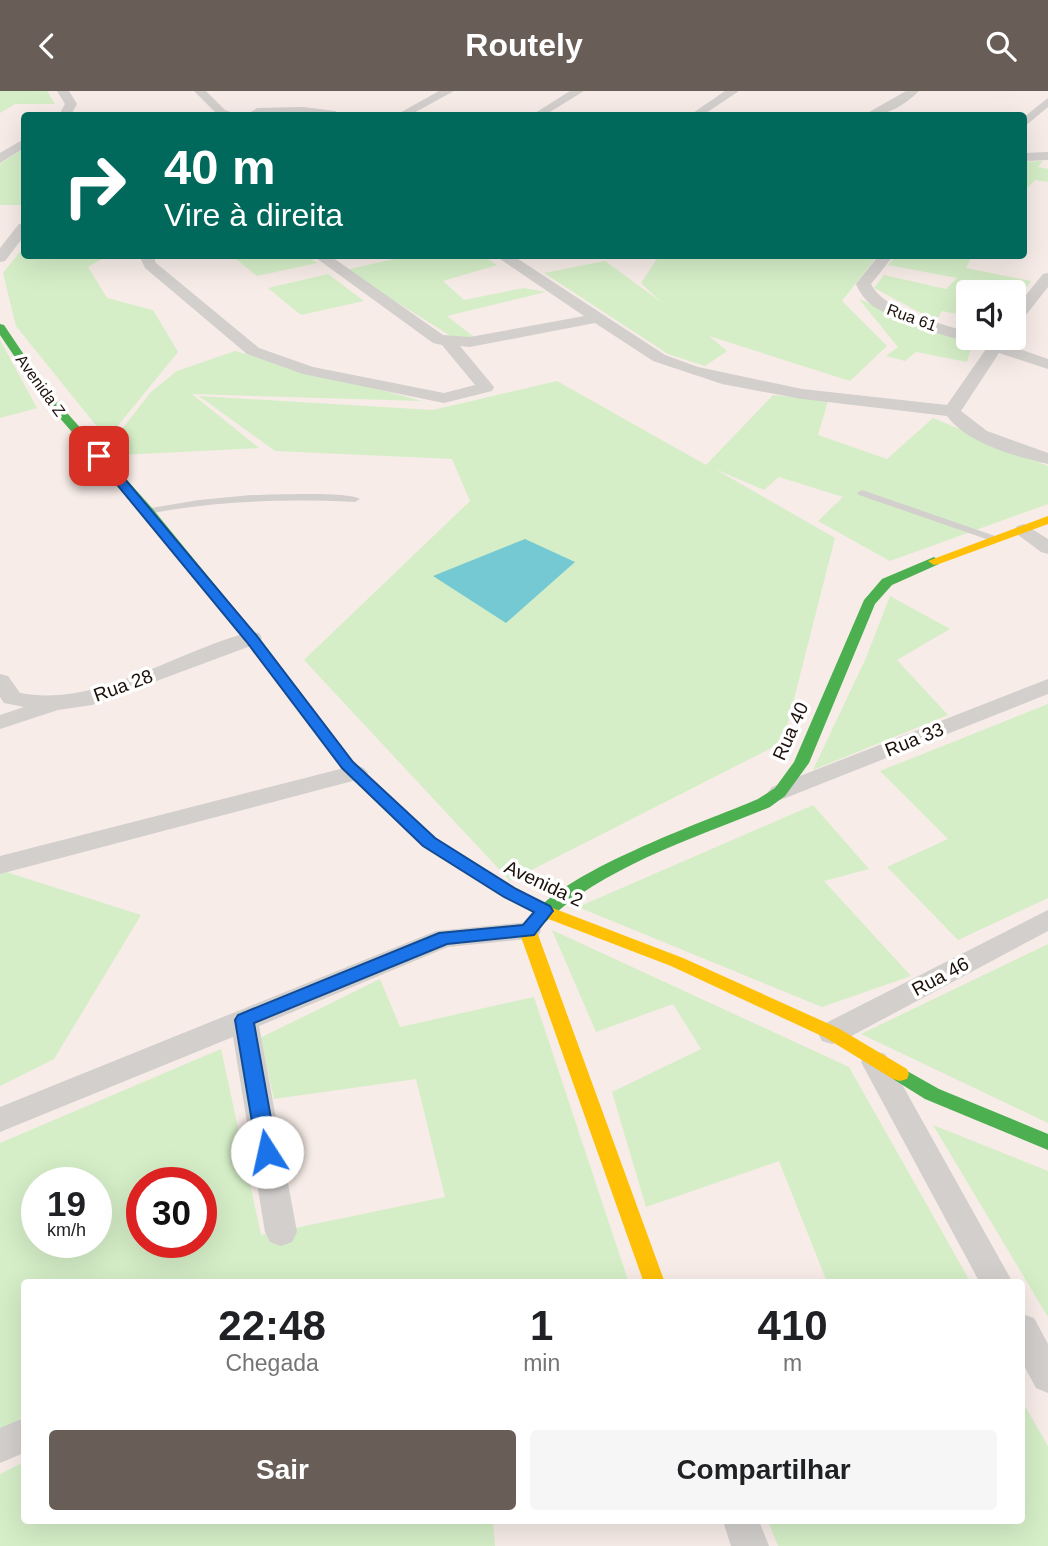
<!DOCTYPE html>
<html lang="pt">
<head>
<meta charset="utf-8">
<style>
  :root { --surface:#fff; --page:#f6f6f6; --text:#202124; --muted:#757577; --accent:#695d58 }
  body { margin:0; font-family:Helvetica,sans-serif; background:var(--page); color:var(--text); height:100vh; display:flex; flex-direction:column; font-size:26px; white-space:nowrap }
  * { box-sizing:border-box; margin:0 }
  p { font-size:23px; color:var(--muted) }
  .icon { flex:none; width:38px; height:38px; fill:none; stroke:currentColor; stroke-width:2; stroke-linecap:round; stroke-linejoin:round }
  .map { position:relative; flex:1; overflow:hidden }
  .drawer { position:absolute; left:21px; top:1188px; width:1004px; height:245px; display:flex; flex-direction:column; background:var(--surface); border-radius:7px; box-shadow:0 7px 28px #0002 }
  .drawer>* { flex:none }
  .guide { position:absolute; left:21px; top:21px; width:1006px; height:147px; border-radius:7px; box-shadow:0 7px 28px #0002; background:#00695c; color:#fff; overflow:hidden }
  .controls { position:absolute; left:956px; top:189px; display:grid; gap:14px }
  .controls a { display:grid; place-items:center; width:70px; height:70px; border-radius:7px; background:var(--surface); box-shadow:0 7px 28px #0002; font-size:35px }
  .speed { position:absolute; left:21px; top:1076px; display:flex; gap:14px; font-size:35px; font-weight:700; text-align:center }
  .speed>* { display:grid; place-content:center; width:91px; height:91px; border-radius:50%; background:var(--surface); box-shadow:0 7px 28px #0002; line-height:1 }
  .speed small { font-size:18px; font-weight:400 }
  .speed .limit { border:10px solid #d22; background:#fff; color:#111 }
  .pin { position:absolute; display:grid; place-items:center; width:60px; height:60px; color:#fff; margin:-30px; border-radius:14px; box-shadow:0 4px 10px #0006 }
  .me { position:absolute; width:77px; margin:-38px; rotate:350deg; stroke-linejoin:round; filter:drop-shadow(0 0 5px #0008) }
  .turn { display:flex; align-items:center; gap:24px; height:147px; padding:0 28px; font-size:32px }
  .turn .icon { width:91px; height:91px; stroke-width:2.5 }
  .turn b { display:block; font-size:49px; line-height:60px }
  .eta { display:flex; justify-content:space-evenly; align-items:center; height:119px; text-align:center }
  .eta b { font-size:42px; font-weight:700; line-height:49px }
  .action { display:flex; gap:14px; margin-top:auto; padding:14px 28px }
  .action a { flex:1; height:80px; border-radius:7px; background:var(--accent); color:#fff; font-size:28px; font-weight:700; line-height:80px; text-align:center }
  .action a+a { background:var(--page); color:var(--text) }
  header { display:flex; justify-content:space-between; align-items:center; height:91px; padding:0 28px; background:var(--accent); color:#fff; font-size:32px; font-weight:700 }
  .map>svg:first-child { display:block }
  .green { fill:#d5eec7; fill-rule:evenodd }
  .water { fill:#74c9d3 }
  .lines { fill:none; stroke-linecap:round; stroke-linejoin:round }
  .lane { fill:#d2cfcd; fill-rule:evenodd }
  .street { fill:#d2cfcd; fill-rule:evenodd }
  .fast { fill:#4caf50; fill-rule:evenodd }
  .slow { fill:#ffc107; fill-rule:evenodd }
  .route { fill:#1a73e8; stroke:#114b97; stroke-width:2 }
  .labels { text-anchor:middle; stroke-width:7; stroke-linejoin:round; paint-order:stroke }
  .far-street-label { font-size:16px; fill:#1c100b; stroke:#fff }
  .street-label { font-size:19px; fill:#1c100b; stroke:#fff }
</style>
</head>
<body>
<header><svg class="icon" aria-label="back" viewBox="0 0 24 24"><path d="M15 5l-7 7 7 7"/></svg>Routely<svg class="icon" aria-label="search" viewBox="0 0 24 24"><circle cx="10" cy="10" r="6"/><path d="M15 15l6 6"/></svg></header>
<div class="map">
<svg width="1048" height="1455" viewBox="0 0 1048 1455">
  <rect width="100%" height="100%" fill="#f7ece7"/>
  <g class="green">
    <polygon points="0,0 47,0 55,13 15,13 0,22"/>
    <polygon points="24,57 24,114 0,114 0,73"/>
    <polygon points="1043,70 1038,76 1048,78 1048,91 1035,89 1028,96 1024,95 1024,71"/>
    <polygon points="24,156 24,164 107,165 88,176 107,207 153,219 178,261 107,348 16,235 3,182"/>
    <polygon points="897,164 972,165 966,177 1031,190 1013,215 1013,201 968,201 968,225 942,220 936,230 874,197 884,184 946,198 957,187 888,174"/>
    <polygon points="232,165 308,165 317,172 257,185"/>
    <polygon points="408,165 483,165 497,174 443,190 464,209 523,197 546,201 447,225 474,246 454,247 345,179"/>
    <polygon points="659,165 877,165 842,210 887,255 850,290 709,245 727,260 705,275 668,263 544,182 605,170 661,211 641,192"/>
    <polygon points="328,183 364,210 301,224 268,197"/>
    <polygon points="859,208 972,254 967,271 916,261 905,270 886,265 898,256"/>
    <polygon points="0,249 37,317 0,327"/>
    <polygon points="235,260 422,310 192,303 259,357 119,364 107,357 151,301 177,280"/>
    <polygon points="557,290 706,374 773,304 828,310 818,344 887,368 933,327 1048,375 1048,413 890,470 818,430 843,406 779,386 764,399 715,378 835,447 783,651 510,790 304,569 470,410 452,368 275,360 199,305 433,319"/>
    <polygon points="890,505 950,538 897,569 948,624 813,679 866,567"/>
    <polygon points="1048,613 1048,807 958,849 887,776 948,748 880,680"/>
    <polygon points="813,714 869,778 824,790 911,885 822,916 578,816"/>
    <polygon points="0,779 141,824 54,968 0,995"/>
    <polygon points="552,839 849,976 971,1192 825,1192 827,1191 779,1070 646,1116 612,1001 701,958 673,913 596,941"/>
    <polygon points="1048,853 1048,1032 861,943"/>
    <path d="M380 888 400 936 534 906 629 1192H24V1331L0 1342V1052L221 958 261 1144 445 1106 416 988 274 1008 260 947ZM37 1092H96V1152H37ZM142 1092H201V1152H142Z"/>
    <polygon points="933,1034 1048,1080 1048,1226"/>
    <polygon points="1022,1310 1048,1355 1048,1455 778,1455 768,1430 1022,1430"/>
    <polygon points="24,1371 24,1430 493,1430 495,1455 0,1455 0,1383"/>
  </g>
  <polygon class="water" points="525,448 575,471 506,532 433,485"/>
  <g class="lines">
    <g class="lane">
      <polygon points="862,399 998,446 1000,448 998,450 992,450 859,404 857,402"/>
      <path d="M251 404C270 404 347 400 360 408L355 411C285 408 217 409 148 423L143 420 145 418 199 409Z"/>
    </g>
    <g class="street">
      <polygon points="57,0 69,0 77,13 71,24 59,24 65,13"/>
      <polygon points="194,0 206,0 225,19 239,24 217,23"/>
      <polygon points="439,0 454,0 410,24 396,24"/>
      <polygon points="570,0 584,0 545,24 532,24"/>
      <polygon points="725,0 739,0 703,24 690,24"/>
      <path d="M906 0H919C904 15 885 26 864 24Z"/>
      <polygon points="1048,7 1048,16 1024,36 1024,26"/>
      <polygon points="303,16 335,20 341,24 257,24 251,21 257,17"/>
      <polygon points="24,48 24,57 0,72 0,62"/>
      <polygon points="1048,61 1048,69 1024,70 1024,62"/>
      <polygon points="24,132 24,145 5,170 0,171 0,157 19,133"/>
      <path d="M139 164H153L156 172 259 257 313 276 444 302 475 294 442 254 433 252 312 164H329L443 244 470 246 584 225 494 164H512L665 264 698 276 802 298 947 314 986 258 974 251 976 248 1009 247 1005 253 1048 268V278L999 262 961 320 987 340 1048 362V373C1015 365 968 353 947 325L802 308 722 293 653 270 595 232 470 256 460 255 494 296 492 300 444 312 303 283 247 263 145 177Z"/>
      <path d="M879 164H894L871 193C884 220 940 232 968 241V247H975L974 249C957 253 888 225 873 215 865 209 860 202 856 193Z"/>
      <polygon points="1048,182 1048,196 1018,234 1013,236 1013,220 1043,183"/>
      <polygon points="1024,433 1048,448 1048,463 1041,461 1017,443 1014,439 1017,435"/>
      <path d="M251 541 259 542 262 547 259 552 92 614 58 619 0 638V624L24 616 4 612 0 606V583L8 585 20 602C98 617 177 559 251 541Z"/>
      <polygon points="1048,588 1048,603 788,706 780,709 772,706 768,701 772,696"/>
      <polygon points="356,674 364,677 368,682 364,687 0,783 0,765"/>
      <polygon points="1048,819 1048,840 842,950 832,953 822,950 818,942 822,934"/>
      <polygon points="528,831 537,833 541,840 537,847 448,856 259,935 297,1141 292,1151 281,1155 270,1151 265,1141 233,946 0,1041 0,1016 436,840"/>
      <polygon points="875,960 885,963 1013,1192 980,1192 861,971 865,963"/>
      <polygon points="1022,1223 1034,1227 1048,1253 1048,1302 1036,1297 1022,1271"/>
      <polygon points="24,1327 24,1362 0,1372 0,1337"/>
      <polygon points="723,1430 759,1430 769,1455 731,1455"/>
    </g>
    <g class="fast">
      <polygon points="0,233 4,234 51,304 152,417 256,544 353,671 435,747 459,762 461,766 459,770 447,770 423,755 343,677 246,550 144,423 43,308 0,244"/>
      <path d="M934 466 940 470 939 473 892 494 875 513 809 672 785 705 770 716C692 748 604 775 542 834H530L528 830C557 782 704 731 758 708L775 697 794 671 864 509 882 488Z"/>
      <polygon points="900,976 939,998 1048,1043 1048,1059 925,1008 893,988 891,983 893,978"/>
    </g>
    <g class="slow">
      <polygon points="1048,425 1048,433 939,473 934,474 928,470"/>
      <polygon points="453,761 550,816 683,867 838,937 907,978 909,983 907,988 900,990 893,988 826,947 671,875 538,824 447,770 445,766"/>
      <polygon points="536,824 542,826 544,830 537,841 665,1192 644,1192 519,840 530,826"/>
    </g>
  </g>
  <polygon class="route" points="95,362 103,362 256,544 353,671 435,747 516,798 550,815 553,820 534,844 447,853 254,932 277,1061 274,1067 267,1069 260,1067 257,1061 235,929 238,924 439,842 523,834 534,821 504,806 423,755 342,677 246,550 95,367"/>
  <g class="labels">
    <g class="far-street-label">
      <text transform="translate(912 226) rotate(20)" y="6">Rua 61</text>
      <text transform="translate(41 294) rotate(54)" y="6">Avenida Z</text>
    </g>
    <g class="street-label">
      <text transform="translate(123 594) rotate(-20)" y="7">Rua 28</text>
      <text transform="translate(790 640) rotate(-66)" y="7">Rua 40</text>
      <text transform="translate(914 648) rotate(-22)" y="7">Rua 33</text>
      <text transform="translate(544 792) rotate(25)" y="7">Avenida 2</text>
      <text transform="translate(940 885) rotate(-28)" y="7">Rua 46</text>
    </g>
  </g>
</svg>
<div class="controls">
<a><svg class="icon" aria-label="sound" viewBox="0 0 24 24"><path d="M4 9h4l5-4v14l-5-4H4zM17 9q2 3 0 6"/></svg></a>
</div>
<div class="speed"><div>19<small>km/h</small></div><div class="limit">30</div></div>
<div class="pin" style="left:99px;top:365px;background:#d93025"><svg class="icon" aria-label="arrive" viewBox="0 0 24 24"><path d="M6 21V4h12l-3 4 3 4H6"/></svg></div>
<svg class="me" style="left:267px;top:1061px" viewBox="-20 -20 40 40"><circle r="19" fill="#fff"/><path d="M0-13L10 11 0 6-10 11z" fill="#1a73e8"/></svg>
<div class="guide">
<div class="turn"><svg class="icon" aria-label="right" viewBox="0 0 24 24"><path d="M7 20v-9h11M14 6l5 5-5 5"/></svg><div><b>40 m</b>Vire à direita</div></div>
</div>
<section class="drawer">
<div class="eta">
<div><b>22:48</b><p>Chegada</p></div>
<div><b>1</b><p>min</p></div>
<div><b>410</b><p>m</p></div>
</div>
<div class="action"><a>Sair</a><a>Compartilhar</a></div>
</section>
</div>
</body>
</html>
